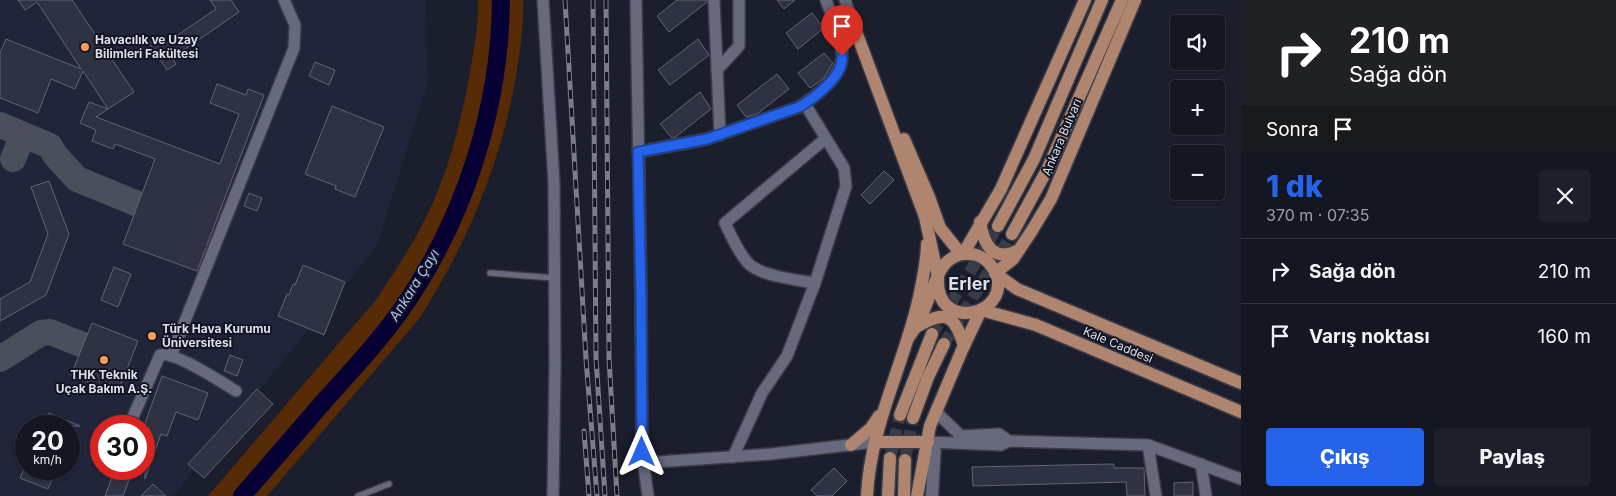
<!DOCTYPE html>
<html lang="tr">
<head>
<meta charset="utf-8">
<style>
  :root { --surface:#141621; --page:#1d1f2a; --text:#f1f3f6; --muted:#9d9fa5; --line:#33353f; --accent:#2563eb }
  body { margin:0; font-family:Inter,sans-serif; background:var(--page); color:var(--text); height:100vh; display:flex; flex-direction:column; font-size:19px; white-space:nowrap }
  * { box-sizing:border-box; margin:0 }
  p { font-size:16px; color:var(--muted) }
  .icon { flex:none; width:28px; height:28px; fill:none; stroke:currentColor; stroke-width:2; stroke-linecap:round; stroke-linejoin:round }
  .map { position:relative; flex:1; overflow:hidden }
  .drawer { display:flex; flex-direction:column; background:var(--surface); width:375px }
  .drawer>* { flex:none }
  .top-card { background:#202124; color:#fff; overflow:hidden }
  .buttons { position:absolute; left:1170px; top:15px; display:grid; gap:10px }
  .buttons a { display:grid; place-items:center; width:55px; height:55px; border-radius:5px; background:var(--surface); box-shadow:0 1px 4px #0004,0 0 0 1px var(--line); font-size:25px }
  .speed { position:absolute; left:15px; top:415px; display:flex; gap:10px; font-size:25px; font-weight:700; text-align:center }
  .speed>* { display:grid; place-content:center; width:65px; height:65px; border-radius:50%; background:var(--surface); box-shadow:0 1px 4px #0004,0 0 0 1px var(--line); line-height:1 }
  .speed small { font-size:12px; font-weight:400 }
  .speed .limit { border:8px solid #d22; background:#fff; color:#111 }
  .pin { position:absolute; display:grid; place-items:center; width:42px; height:42px; color:#fff; margin:-51px -21px; border-radius:50% 50% 50% 0; rotate:-45deg; box-shadow:0 0 5px #0007 }
  .pin .icon { rotate:45deg }
  .me { position:absolute; width:55px; margin:-28px; rotate:0deg; stroke-linejoin:round; filter:drop-shadow(0 0 4px #0008) }
  .turn { display:flex; align-items:center; gap:18px; height:105px; padding:0 25px; font-size:22px }
  .turn .icon { width:65px; height:65px; stroke-width:2.5 }
  .turn b { display:block; font-size:35px; line-height:42px }
  .then { display:flex; align-items:center; height:48px; padding:0 25px; background:#0003; gap:10px; font-size:19px }
  .round { display:grid; place-items:center; flex:none; width:52px; height:52px; border-radius:5px; background:var(--page) }
  .head { display:flex; align-items:center; justify-content:space-between; height:85px; padding:0 25px }
  h1 { font-size:30px; font-weight:800; line-height:38px; color:var(--accent) }
  .cta { display:flex; gap:10px; margin-top:auto; padding:10px 25px }
  .cta a { flex:1; height:58px; border-radius:5px; background:var(--accent); color:#fff; font-size:20px; font-weight:800; line-height:58px; text-align:center }
  .cta a+a { background:var(--page); color:var(--text) }
  ul { padding:0; list-style:none }
  li { display:flex; align-items:center; gap:15px; height:65px; padding:0 25px; border-top:1px solid var(--line) }
  li div { flex:1 }
  li b { display:block; font-size:19px }
  li em { font-style:normal }
  main { display:flex; flex:1; min-height:0 }
  .map>svg:first-child { display:block }
  .built { fill:#212539; fill-rule:evenodd }
  .green { fill:#562b06 }
  .lines { fill:none; stroke-linecap:round; stroke-linejoin:round }
  .river { stroke:#060035; stroke-width:18 }
  .taxiway { stroke:#4b4e5b; stroke-width:26 }
  .building { fill:#2f3242; stroke:#616576 }
  .primary-tunnel { stroke:#383b48; stroke-width:12; stroke-dasharray:12 6; stroke-linecap:butt }
  .service-casing { stroke:#3a3c47; stroke-width:8 }
  .minor-casing { stroke:#3a3c47; stroke-width:14 }
  .tertiary-casing { stroke:#3a3c47; stroke-width:15 }
  .primary-casing { stroke:#3a3c47; stroke-width:15 }
  .service { stroke:#666a7c; stroke-width:5.5 }
  .minor { stroke:#666a7c; stroke-width:11 }
  .tertiary { stroke:#666a7c; stroke-width:12 }
  .primary { stroke:#af856f; stroke-width:12 }
  .rail-casing { stroke:#7b7e8a; stroke-width:5 }
  .rail { stroke:#121522; stroke-width:3; stroke-dasharray:9; stroke-linecap:butt }
  .route-casing { stroke:#184099; stroke-width:12 }
  .route { stroke:#2563eb; stroke-width:9 }
  .poi-dot { fill:#fd9c56; stroke:#121522; stroke-width:2 }
  .labels { text-anchor:middle; stroke-width:4; stroke-linejoin:round; paint-order:stroke }
  .poi-label { font-size:12px; font-weight:bold; fill:#dddfea; stroke:#121522; text-anchor:start }
  .street-label { font-size:12px; fill:#dddfea; stroke:#121522 }
  .water-label { font-size:14px; font-style:italic; fill:#b2bef5; stroke:#121522 }
  .district-label { font-size:18px; font-weight:bold; fill:#dddfea; stroke:#121522 }
</style>
</head>
<body>
<main>
<div class="map">
<svg width="1241" height="496" viewBox="0 0 1241 496">
  <rect width="100%" height="100%" fill="#1b1e2c"/>
  <path class="built" d="M0 0H425L428 81 377 246 173 496H0ZM26 426H69V469H26ZM101 426H144V469H101Z"/>
  <path class="green" d="M478 0H523C524 25 520 51 516 76 501 163 467 244 419 319L267 496H208L375 301C397 269 419 235 434 200 452 159 462 115 470 72 474 48 479 24 478 0Z"/>
  <g class="lines">
    <path class="river" d="M242 496C270 464 298 431 326 399 354 368 383 337 406 303 466 214 500 107 501 0"/>
    <g class="taxiway">
      <polyline points="0,125 50,146 55,155 77,179 138,204"/>
      <polyline points="13,159 20,142 17,133"/>
      <polyline points="0,359 41,333 50,332 83,345"/>
    </g>
  </g>
  <g class="building">
    <polygon points="18,0 72,0 134,92 108,109 83,71 75,89 51,79 38,113 0,98 0,53 6,39 81,69 37,2 25,10"/>
    <polygon points="210,0 231,0 239,12 172,58 176,64 167,70 149,43 158,37 163,45 216,9"/>
    <polygon points="677,0 707,0 707,2 669,32 657,16"/>
    <polygon points="777,0 795,0 784,9"/>
    <polygon points="812,13 824,28 798,49 786,33"/>
    <polygon points="698,39 709,55 670,85 658,70"/>
    <polygon points="824,53 833,63 823,79 810,88 798,73"/>
    <polygon points="315,62 335,70 329,85 309,76"/>
    <polygon points="777,74 789,89 757,114 746,117 737,105"/>
    <polygon points="217,84 246,95 248,89 264,95 197,271 123,244 155,159 115,144 113,149 92,141 96,130 80,123 89,102 108,109 96,117 220,164 239,114 210,103"/>
    <polygon points="700,92 711,109 674,138 672,138 660,124"/>
    <polygon points="332,106 384,127 355,197 335,189 336,186 305,174"/>
    <polygon points="884,171 894,180 870,204 861,195"/>
    <polygon points="49,181 69,234 46,295 0,321 0,299 30,282 48,234 31,187"/>
    <polygon points="249,193 262,198 257,211 244,206"/>
    <polygon points="303,265 345,282 324,335 278,316 287,294 289,295 293,284 295,285"/>
    <polygon points="114,267 131,274 118,307 101,300"/>
    <polygon points="92,323 138,341 117,394 71,375"/>
    <polygon points="230,355 243,360 237,376 224,371"/>
    <polygon points="162,376 208,393 198,420 176,412 167,436 161,434 145,479 144,426"/>
    <polygon points="257,389 273,404 204,478 188,464"/>
    <polygon points="49,413 80,426 44,426"/>
    <polygon points="1114,464 1114,468 1144,468 1145,496 1127,496 1126,482 973,486 972,467"/>
    <polygon points="834,468 847,481 832,496 817,496 811,490"/>
    <polygon points="24,469 57,469 48,489 20,478"/>
    <polygon points="115,469 133,469 123,496 105,496"/>
    <polygon points="1193,482 1193,496 1174,496 1174,483"/>
    <polygon points="153,484 166,496 141,496"/>
  </g>
  <g class="lines">
    <g class="primary-tunnel">
      <polyline points="932,334 998,226"/>
      <polyline points="944,344 1012,234"/>
      <polyline points="890,458 900,415"/>
      <polyline points="905,460 913,418"/>
    </g>
    <defs>
      <g id="service">
        <polyline points="490,273 555,278"/>
        <polyline points="358,496 389,484"/>
      </g>
      <g id="minor">
        <polyline points="543,0 554,183 555,366 553,496"/>
        <polyline points="636,0 641,298 642,452 648,496"/>
        <polyline points="714,0 720,135"/>
        <polyline points="845,0 851,18"/>
        <polyline points="717,70 739,46 739,0"/>
        <path d="M638 152 707 139 799 107C815 97 842 77 842 56 842 37 832 17 826 0"/>
        <path d="M815 283C797 280 760 276 748 263 738 252 731 236 725 223L825 139"/>
        <polyline points="171,356 294,48 295,25 284,0"/>
        <polyline points="936,412 961,436 999,434 1009,441"/>
        <path d="M129 426 160 355C175 351 221 382 236 391"/>
        <polyline points="928,442 1001,445 1009,441 1148,445 1241,479"/>
        <polyline points="1148,445 1156,496"/>
        <polyline points="733,457 762,393 787,356 815,283 846,186 844,168 805,104"/>
        <polyline points="643,463 771,454 875,442"/>
        <polyline points="1201,464 1206,496"/>
      </g>
      <polyline id="tertiary" points="932,496 935,443"/>
      <g id="primary">
        <path d="M851 18 925 217 938 277C934 336 1017 314 994 270 989 261 980 254 969 254 962 253 954 256 948 261 940 267 937 278 933 287 926 305 920 323 908 338"/>
        <polyline points="904,139 929,197 940,228 961,254"/>
        <path d="M980 222C984 245 993 263 1019 250"/>
        <polyline points="998,226 1034,159 1102,0"/>
        <polyline points="1012,234 1048,168 1122,0"/>
        <polyline points="963,254 1001,189 1085,0"/>
        <polyline points="995,273 1013,259 1031,232 1051,199 1135,0"/>
        <polyline points="995,273 1017,289 1241,383"/>
        <polyline points="981,310 1036,325 1241,412"/>
        <path d="M916 327C945 310 954 313 964 346"/>
        <polyline points="900,415 932,334"/>
        <polyline points="913,418 928,377 944,344"/>
        <polyline points="875,442 928,442"/>
        <polyline points="851,445 871,428 879,416"/>
        <path d="M867 496C870 425 906 361 920 293 923 277 927 260 927 244"/>
        <polyline points="888,496 890,458"/>
        <polyline points="904,496 905,460"/>
        <polyline points="917,496 930,426 962,350 981,310"/>
      </g>
    </defs>
    <use href="#service" class="service-casing"/>
    <use href="#minor" class="minor-casing"/>
    <use href="#tertiary" class="tertiary-casing"/>
    <use href="#primary" class="primary-casing"/>
    <use href="#service" class="service"/>
    <use href="#minor" class="minor"/>
    <use href="#tertiary" class="tertiary"/>
    <use href="#primary" class="primary"/>
    <defs>
      <g id="rail">
        <polyline points="565,0 586,359 597,496"/>
        <polyline points="593,0 596,358 605,496"/>
        <polyline points="606,0 609,358 617,496"/>
        <polyline points="584,431 589,496"/>
      </g>
    </defs>
    <use href="#rail" class="rail-casing"/>
    <use href="#rail" class="rail"/>
  </g>
  <g class="lines">
    <defs>
      <path id="route" d="M642 452 641 298 638 152 707 139 799 107C812 100 835 81 840 68 842 64 842 59 842 56"/>
    </defs>
    <use href="#route" class="route-casing"/>
    <use href="#route" class="route"/>
  </g>
  <g class="poi-dot">
    <circle cx="85" cy="47" r="5"/>
    <circle cx="152" cy="336" r="5"/>
    <circle cx="104" cy="360" r="5"/>
  </g>
  <g class="labels">
    <g class="poi-label">
      <text x="95" y="44">Havacılık ve Uzay<tspan x="95" dy="14">Bilimleri Fakültesi</tspan></text>
      <text x="162" y="333">Türk Hava Kurumu<tspan x="162" dy="14">Üniversitesi</tspan></text>
      <text x="104" y="379" text-anchor="middle">THK Teknik<tspan x="104" dy="14">Uçak Bakım A.Ş.</tspan></text>
    </g>
    <g class="street-label">
      <text transform="translate(1062 137) rotate(-67)" y="4">Ankara Bulvarı</text>
      <text transform="translate(1118 345) rotate(23)" y="4">Kale Caddesi</text>
    </g>
    <g class="water-label">
      <text transform="translate(414 285) rotate(-58)" y="5">Ankara Çayı</text>
    </g>
    <g class="district-label">
      <text x="969" y="290">Erler</text>
    </g>
  </g>
</svg>
<div class="buttons">
<a><svg class="icon" aria-label="sound" viewBox="0 0 24 24"><path d="M4 9h4l5-4v14l-5-4H4zM17 9q2 3 0 6"/></svg></a>
<a>+</a>
<a>−</a>
</div>
<div class="speed"><div>20<small>km/h</small></div><div class="limit">30</div></div>
<div class="pin" style="left:842px;top:56px;background:#d93025"><svg class="icon" aria-label="arrive" viewBox="0 0 24 24"><path d="M6 21V4h12l-3 4 3 4H6"/></svg></div>
<svg class="me" style="left:642px;top:452px" viewBox="-20 -20 40 40"><path d="M0-17L14 15 0 8-14 15z" fill="#2563eb" stroke="#fff" stroke-width="4"/></svg>
</div>
<section class="drawer">
<div class="top-card">
<div class="turn"><svg class="icon" aria-label="right" viewBox="0 0 24 24"><path d="M7 20v-9h11M14 6l5 5-5 5"/></svg><div><b>210 m</b>Sağa dön</div></div>
<div class="then">Sonra<svg class="icon" aria-label="arrive" viewBox="0 0 24 24"><path d="M6 21V4h12l-3 4 3 4H6"/></svg></div>
</div>
<div class="head"><div><h1>1 dk</h1><p>370 m · 07:35</p></div><a class="round"><svg class="icon" aria-label="close" viewBox="0 0 24 24"><path d="M6 6l12 12M18 6L6 18"/></svg></a></div>
<ul>
<li><svg class="icon" aria-label="right" viewBox="0 0 24 24"><path d="M7 20v-9h11M14 6l5 5-5 5"/></svg><div><b>Sağa dön</b></div><em>210 m</em></li>
<li><svg class="icon" aria-label="arrive" viewBox="0 0 24 24"><path d="M6 21V4h12l-3 4 3 4H6"/></svg><div><b>Varış noktası</b></div><em>160 m</em></li>
</ul>
<div class="cta"><a>Çıkış</a><a>Paylaş</a></div>
</section>
</main>
</body>
</html>
